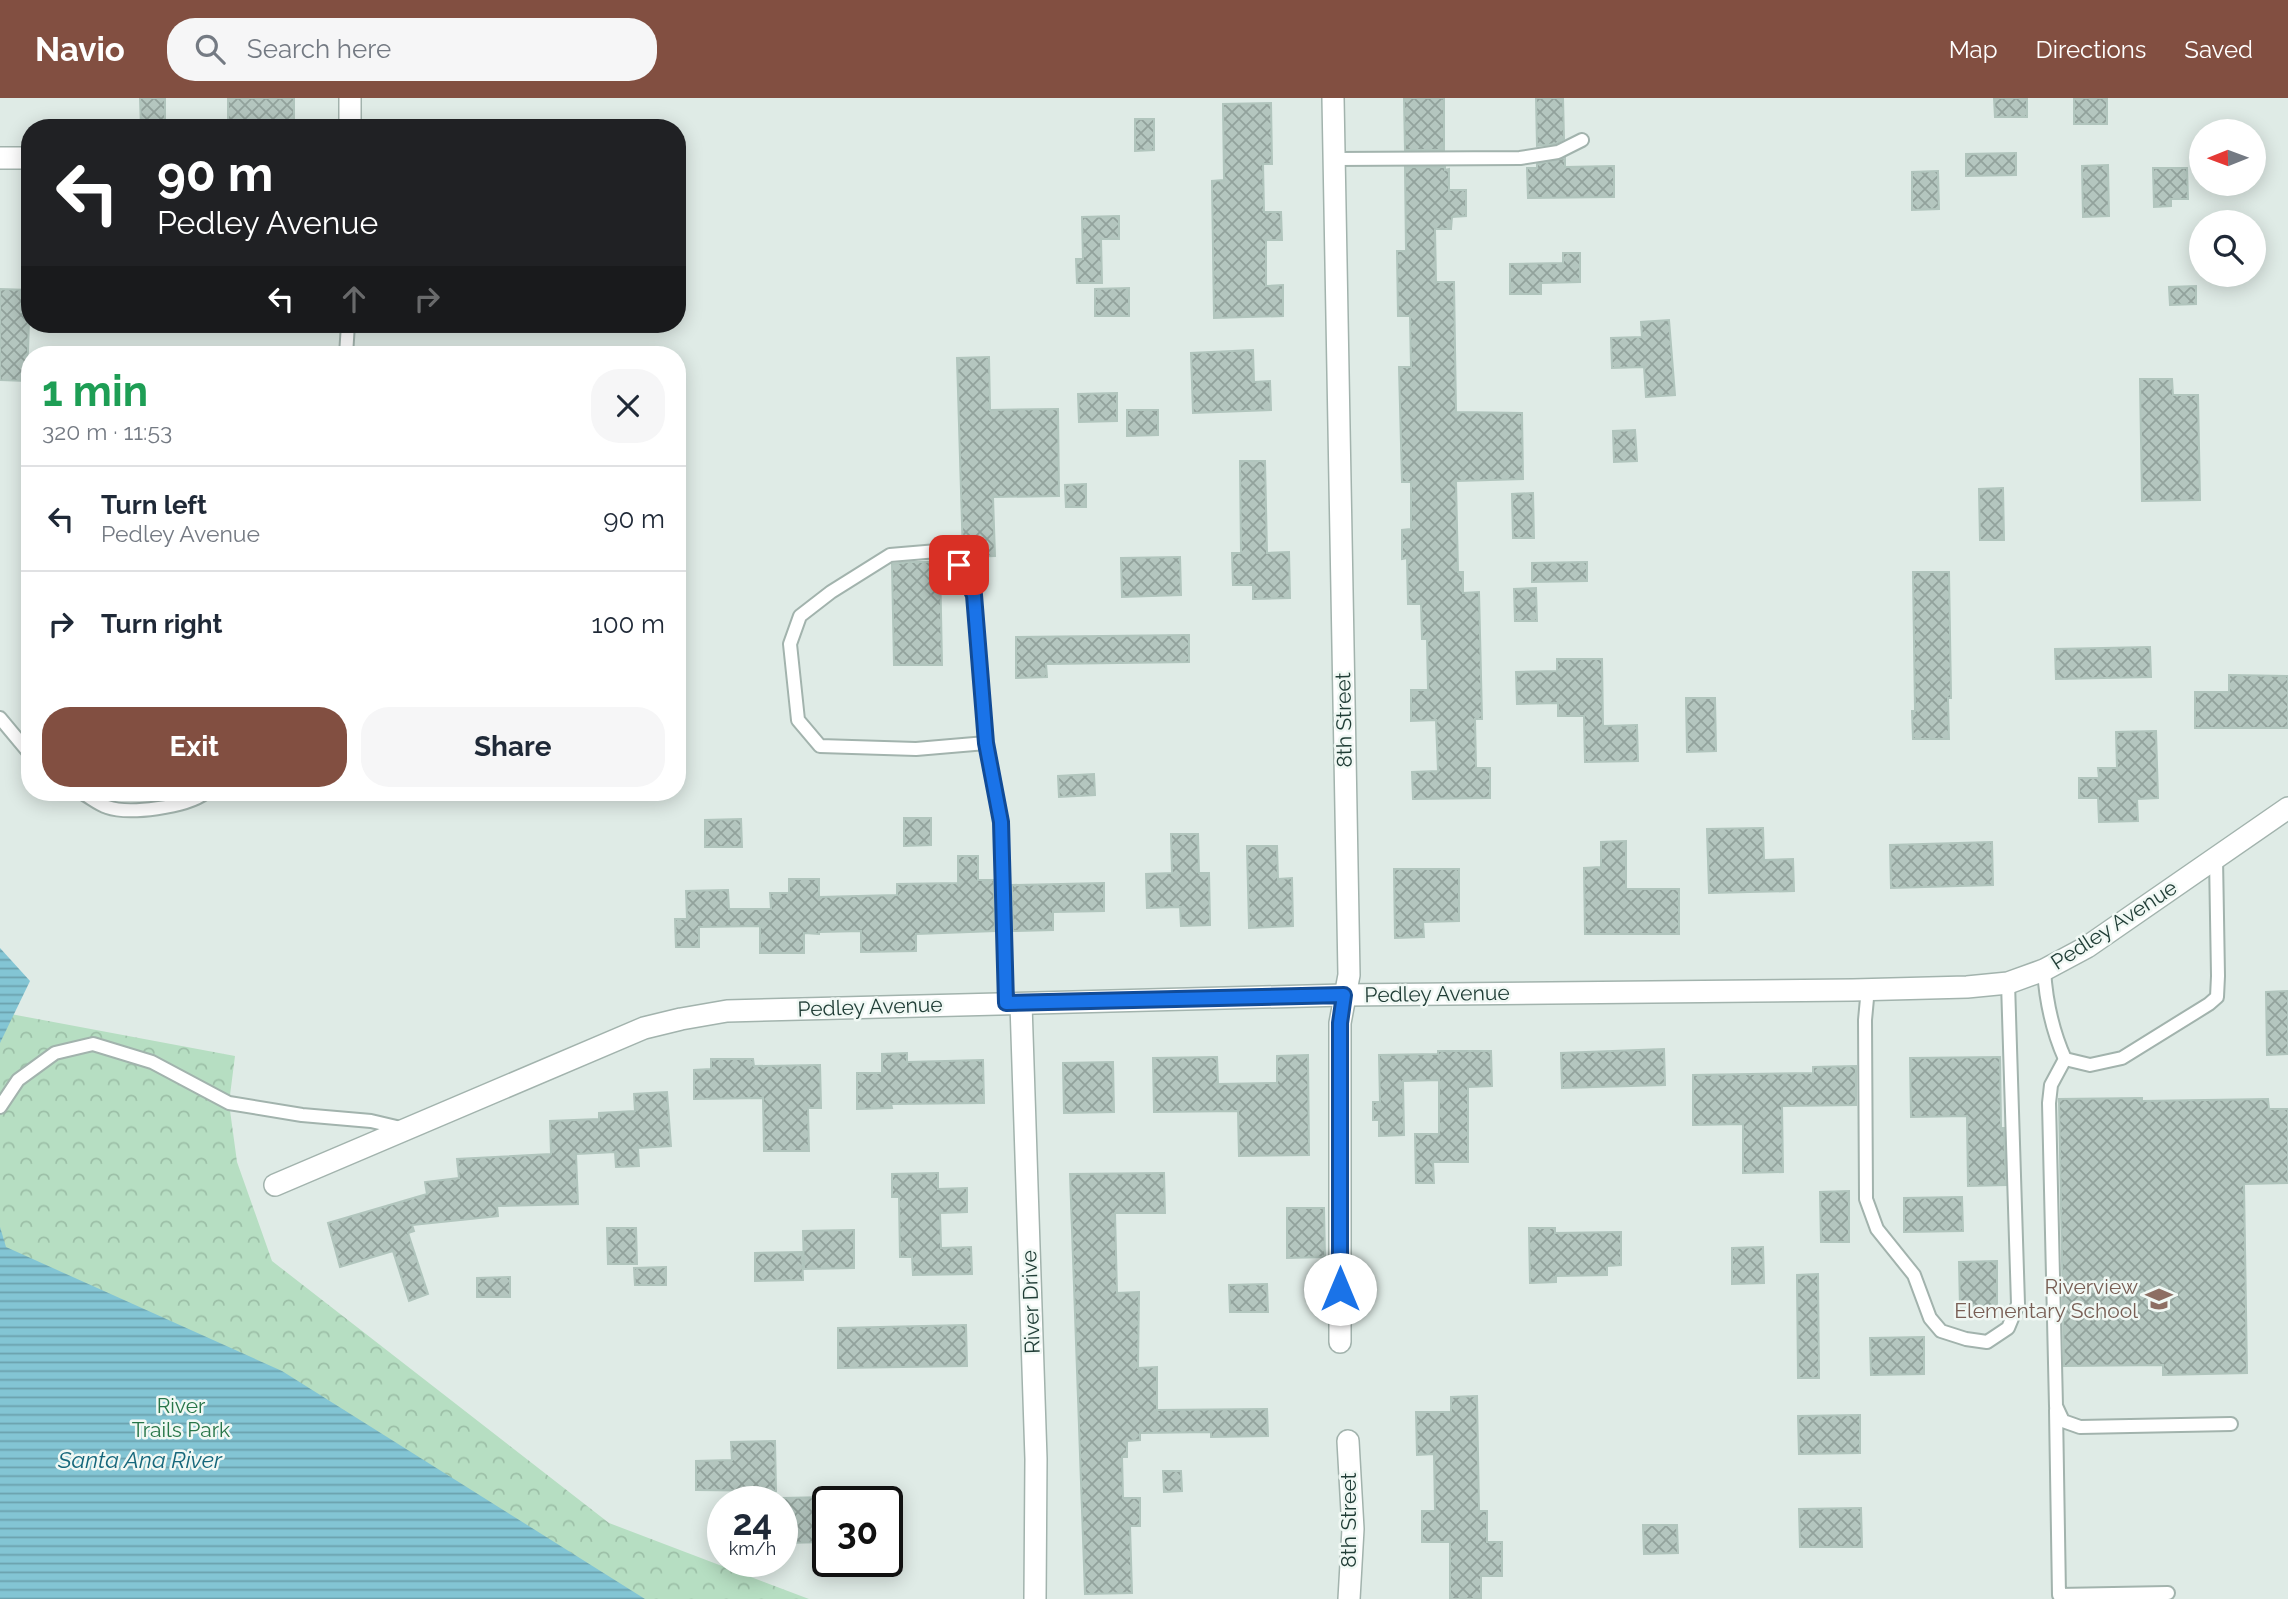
<!DOCTYPE html>
<html lang="en">
<head>
<meta charset="utf-8">
<style>
  :root { --surface:#fff; --page:#f6f6f7; --text:#1f2937; --muted:#747a83; --line:#e0e1e3; --accent:#824f41 }
  body { margin:0; font-family:Raleway,sans-serif; background:var(--page); color:var(--text); height:100vh; display:flex; flex-direction:column; font-size:26px; white-space:nowrap }
  * { box-sizing:border-box; margin:0 }
  p { font-size:23px; color:var(--muted) }
  .icon { flex:none; width:38px; height:38px; fill:none; stroke:currentColor; stroke-width:2; stroke-linecap:round; stroke-linejoin:round }
  .map { position:relative; flex:1; overflow:hidden }
  .drawer { position:absolute; left:21px; top:248px; width:665px; height:455px; display:flex; flex-direction:column; background:var(--surface); border-radius:28px; box-shadow:0 4px 18px #0003 }
  .drawer>* { flex:none }
  .hud { position:absolute; left:21px; top:21px; width:665px; height:214px; border-radius:28px; box-shadow:0 4px 18px #0003; background:#202124; color:#fff; overflow:hidden }
  .needle { width:46px; rotate:269deg }
  .fabs { position:absolute; left:2189px; top:21px; display:grid; gap:14px }
  .fabs a { display:grid; place-items:center; width:77px; height:77px; border-radius:50%; background:var(--surface); box-shadow:0 4px 18px #0003; font-size:35px }
  .speed { position:absolute; left:707px; top:1388px; display:flex; gap:14px; font-size:35px; font-weight:700; text-align:center }
  .speed>* { display:grid; place-content:center; width:91px; height:91px; border-radius:50%; background:var(--surface); box-shadow:0 4px 18px #0003; line-height:1 }
  .speed small { font-size:18px; font-weight:400 }
  .speed .limit { border:4px solid #111; border-radius:10px; background:#fff; color:#111 }
  .pin { position:absolute; display:grid; place-items:center; width:60px; height:60px; color:#fff; margin:-30px; border-radius:14px; box-shadow:0 4px 10px #0006 }
  .me { position:absolute; width:77px; margin:-38px; rotate:0deg; stroke-linejoin:round; filter:drop-shadow(0 0 5px #0008) }
  .turn { display:flex; align-items:center; gap:24px; height:147px; padding:0 21px; font-size:32px }
  .turn .icon { width:91px; height:91px; stroke-width:2.5 }
  .turn b { display:block; font-size:49px; line-height:60px }
  .lanes { display:flex; align-items:center; height:66px; padding:0 21px; background:#0003; justify-content:center; gap:35px; direction:ltr }
  .lanes .off { opacity:.35 }
  .round { display:grid; place-items:center; flex:none; width:74px; height:74px; border-radius:28px; background:var(--page) }
  .head { display:flex; align-items:center; justify-content:space-between; height:119px; padding:0 21px }
  h1 { font-size:42px; font-weight:700; line-height:52px; color:#1e9e55 }
  .action { display:flex; gap:14px; margin-top:auto; padding:14px 21px }
  .action a { flex:1; height:80px; border-radius:28px; background:var(--accent); color:#fff; font-size:28px; font-weight:700; line-height:80px; text-align:center }
  .action a+a { background:var(--page); color:var(--text) }
  ul { padding:0; list-style:none }
  li { display:flex; align-items:center; gap:21px; height:105px; padding:0 21px; border-top:2px solid var(--line) }
  li div { flex:1 }
  li b { display:block; font-size:26px }
  li em { font-style:normal }
  header { display:flex; align-items:center; gap:42px; box-sizing:border-box; height:98px; padding:0 35px; background:var(--accent); color:#fff }
  header strong { font-size:33px }
  nav { display:flex; gap:38px; margin-inline-start:auto; font-size:24px }
  .search { width:490px; height:63px; background:var(--page); display:flex; align-items:center; gap:18px; box-sizing:border-box; padding:0 24px; border-radius:28px; color:var(--muted); font-size:26px }
  .map>svg:first-child { display:block }
  .forest { fill:url(#forest-crowns) }
  .water { fill:url(#water-rules) }
  .building { fill:url(#building-cross-hatch); stroke:#b1c5bd; stroke-width:2 }
  .lines { fill:none; stroke-linecap:round; stroke-linejoin:round }
  .service-casing { stroke:#a2b3ad; stroke-width:16 }
  .minor-casing { stroke:#a2b3ad; stroke-width:24 }
  .service { stroke:#fff; stroke-width:12 }
  .minor { stroke:#fff; stroke-width:21 }
  .route-casing { stroke:#114b97; stroke-width:18 }
  .route { stroke:#1a73e8; stroke-width:12 }
  .labels { text-anchor:middle; stroke-width:5; stroke-linejoin:round; paint-order:stroke }
  .street-label { font-size:21px; fill:#1f3c35; stroke:#f0f8f4 }
  .education-label { font-size:21px; fill:#785e54; stroke:#f0f8f4; text-anchor:end }
  .park-label { font-size:21px; fill:#277548; stroke:#f0f8f4 }
  .water-label { font-size:23px; font-style:italic; fill:#16677b; stroke:#f0f8f4 }
</style>
</head>
<body>
<header>
<strong>Navio</strong>
<div class="search"><svg class="icon" aria-label="search" viewBox="0 0 24 24"><circle cx="10" cy="10" r="6"/><path d="M15 15l6 6"/></svg>Search here</div>
<nav><a>Map</a><a>Directions</a><a>Saved</a></nav>
</header>
<div class="map">
<svg width="2288" height="1501" viewBox="0 0 2288 1501">
  <defs>
    <pattern id="forest-crowns" width="20" height="18" patternUnits="userSpaceOnUse" patternTransform="scale(1.75)"><rect width="20" height="18" fill="#b6dec2"/><path d="M2 6a3 3 0 1 1 6 0M12 15a3 3 0 1 1 6 0" fill="none" stroke="#9cbfa7"/></pattern>
    <pattern id="water-rules" width="6" height="5" patternUnits="userSpaceOnUse" patternTransform="scale(1.75)"><rect width="6" height="5" fill="#83c5d4"/><path d="M0 2.5h6" fill="none" stroke="#6ba1ad"/></pattern>
    <pattern id="building-cross-hatch" width="8" height="8" patternUnits="userSpaceOnUse" patternTransform="scale(1.75)"><rect width="8" height="8" fill="#b4c6bf"/><path d="M0 0l8 8M0 8l8-8" fill="none" stroke="#92a29c"/></pattern>
  </defs>
  <rect width="100%" height="100%" fill="#dfebe6"/>
  <polygon class="forest" points="0,914 235,958 229,1005 237,1064 272,1163 609,1425 809,1501 0,1501"/>
  <g class="water">
    <polygon points="0,850 30,883 0,945"/>
    <polygon points="0,1129 6,1149 282,1273 645,1501 0,1501"/>
  </g>
  <g class="building">
    <polygon points="140,0 165,0 165,30 141,30"/>
    <rect x="228" y="0" width="66" height="30"/>
    <polygon points="1404,0 1444,0 1444,52 1405,52"/>
    <polygon points="1536,0 1563,0 1564,41 1555,46 1537,48"/>
    <polygon points="1994,0 2027,0 2027,19 1995,19"/>
    <rect x="2074" y="0" width="33" height="26"/>
    <polygon points="1271,5 1272,66 1263,66 1264,114 1281,114 1282,142 1266,142 1266,188 1283,187 1283,218 1214,220 1212,83 1224,82 1223,6"/>
    <polygon points="1135,21 1154,21 1154,52 1135,53"/>
    <polygon points="2016,55 2016,77 1966,78 1966,56"/>
    <polygon points="1565,60 1565,69 1614,68 1614,99 1528,100 1527,70 1537,70 1537,66"/>
    <polygon points="2108,67 2109,118 2083,119 2082,68"/>
    <polygon points="1405,69 1445,69 1445,72 1449,71 1449,92 1466,92 1466,118 1452,119 1451,131 1435,131 1436,184 1454,184 1456,314 1522,315 1523,381 1456,383 1458,474 1463,474 1463,495 1479,494 1482,621 1475,621 1476,670 1490,670 1490,700 1413,701 1412,674 1438,673 1436,622 1411,623 1411,592 1428,592 1427,541 1422,541 1421,506 1408,506 1407,460 1402,461 1402,432 1411,431 1411,384 1402,384 1399,269 1411,269 1410,218 1398,218 1397,153 1406,153"/>
    <polygon points="2153,70 2187,70 2188,101 2171,101 2171,108 2154,109"/>
    <polygon points="1938,73 1939,111 1912,112 1912,74"/>
    <polygon points="1119,118 1119,141 1101,141 1102,185 1077,185 1076,161 1083,161 1082,119"/>
    <polygon points="1563,155 1580,155 1580,184 1541,185 1541,196 1510,196 1510,166 1563,165"/>
    <polygon points="2196,188 2196,206 2170,207 2169,189"/>
    <polygon points="1129,190 1129,218 1095,218 1095,191"/>
    <polygon points="0,191 30,192 27,283 0,282"/>
    <polygon points="1669,222 1675,297 1646,299 1644,269 1612,270 1611,240 1642,239 1641,224"/>
    <polygon points="1253,252 1254,284 1270,283 1271,312 1193,315 1191,255"/>
    <polygon points="989,259 990,312 1058,311 1059,398 993,399 995,458 963,459 957,260"/>
    <polygon points="2140,281 2172,281 2173,297 2198,297 2200,402 2142,403"/>
    <polygon points="1117,295 1117,323 1079,324 1078,296"/>
    <polygon points="1127,312 1158,312 1158,337 1127,338"/>
    <polygon points="1635,332 1637,363 1614,364 1613,333"/>
    <polygon points="1240,363 1265,363 1267,455 1289,454 1290,500 1253,501 1253,487 1233,487 1232,455 1241,455"/>
    <polygon points="1086,386 1086,409 1066,409 1065,387"/>
    <polygon points="2003,390 2004,442 1980,442 1979,391"/>
    <polygon points="1533,395 1534,440 1513,440 1512,396"/>
    <polygon points="1180,459 1181,497 1122,499 1121,460"/>
    <polygon points="908,464 940,464 942,567 894,567 892,466"/>
    <polygon points="1587,464 1587,483 1532,484 1532,465"/>
    <polygon points="1913,474 1949,474 1951,600 1948,600 1949,641 1913,641 1912,613 1915,613"/>
    <polygon points="1536,490 1537,523 1515,523 1514,491"/>
    <polygon points="1189,537 1189,564 1046,566 1047,579 1016,580 1016,539"/>
    <polygon points="2150,549 2151,579 2056,581 2055,551"/>
    <polygon points="1557,561 1602,561 1603,628 1637,627 1638,663 1585,664 1584,618 1558,618 1558,605 1517,606 1516,574 1557,573"/>
    <polygon points="2229,577 2288,578 2288,630 2195,630 2195,594 2229,594"/>
    <polygon points="1686,600 1715,600 1716,653 1687,654"/>
    <polygon points="2156,633 2158,700 2137,701 2138,723 2099,724 2098,700 2079,700 2079,680 2099,680 2098,670 2117,670 2116,634"/>
    <polygon points="1094,676 1095,697 1059,699 1058,678"/>
    <polygon points="904,720 931,720 931,747 904,748"/>
    <polygon points="741,721 742,749 705,749 705,722"/>
    <polygon points="1763,730 1764,762 1793,761 1794,793 1709,795 1707,731"/>
    <polygon points="1171,736 1198,736 1199,775 1209,775 1210,827 1181,828 1180,809 1147,810 1146,776 1172,775"/>
    <polygon points="1626,743 1626,791 1679,791 1679,836 1585,836 1584,770 1601,769 1601,744"/>
    <polygon points="1992,744 1993,787 1891,790 1890,747"/>
    <polygon points="1247,748 1277,748 1278,781 1292,780 1293,828 1249,830"/>
    <polygon points="958,758 978,758 978,782 994,782 995,833 916,836 916,853 861,854 861,833 819,834 819,836 804,835 804,855 760,855 760,828 699,829 699,849 676,849 675,821 687,821 686,793 728,792 729,811 771,811 770,795 789,795 789,781 819,781 819,799 897,797 897,786 958,785"/>
    <polygon points="1394,771 1459,771 1459,823 1423,824 1424,839 1395,840"/>
    <polygon points="1104,785 1104,813 1053,814 1053,832 1013,833 1012,787"/>
    <polygon points="2288,893 2288,956 2267,957 2266,894"/>
    <polygon points="1664,951 1665,987 1562,990 1561,955"/>
    <polygon points="1438,953 1491,953 1492,988 1468,989 1468,1064 1433,1064 1434,1085 1416,1085 1415,1036 1439,1036 1439,982 1403,983 1404,1037 1379,1038 1379,1022 1373,1022 1373,1004 1380,1004 1379,957 1438,956"/>
    <polygon points="907,955 907,964 983,962 984,1005 891,1006 892,1010 857,1011 857,975 882,975 882,956"/>
    <polygon points="1308,957 1309,1057 1239,1058 1238,1013 1154,1014 1153,960 1217,959 1218,986 1277,985 1277,958"/>
    <polygon points="2000,959 2001,1030 2004,1030 2006,1087 1968,1088 1967,1018 1911,1019 1910,960"/>
    <polygon points="711,961 753,961 754,968 820,967 821,1010 808,1010 809,1053 764,1053 763,1000 694,1001 694,972 711,971"/>
    <polygon points="1113,964 1114,1014 1064,1015 1063,965"/>
    <polygon points="1856,968 1856,1007 1782,1008 1783,1074 1743,1075 1743,1026 1693,1027 1693,977 1813,975 1813,969"/>
    <polygon points="667,994 671,1048 638,1050 639,1068 616,1069 615,1054 576,1056 578,1106 497,1108 498,1118 412,1127 414,1133 408,1135 428,1196 409,1203 393,1153 340,1169 328,1125 427,1096 425,1084 459,1080 457,1061 551,1056 550,1023 599,1021 599,1015 635,1013 634,996"/>
    <polygon points="2142,1000 2142,1003 2268,1001 2269,1011 2288,1011 2288,1085 2244,1086 2247,1275 2163,1277 2163,1267 2064,1268 2059,1001"/>
    <polygon points="938,1075 938,1091 967,1090 967,1114 940,1115 941,1150 971,1149 972,1176 913,1177 912,1159 900,1159 899,1099 892,1099 892,1076"/>
    <polygon points="1164,1075 1165,1115 1115,1115 1117,1195 1139,1194 1138,1270 1157,1269 1157,1312 1267,1311 1268,1338 1211,1339 1211,1334 1140,1335 1140,1342 1127,1343 1127,1359 1122,1359 1123,1400 1140,1400 1140,1428 1130,1428 1132,1495 1085,1496 1070,1076"/>
    <polygon points="1849,1093 1849,1144 1821,1144 1820,1094"/>
    <polygon points="1962,1099 1963,1133 1904,1134 1904,1100"/>
    <polygon points="1287,1110 1324,1110 1325,1159 1287,1160"/>
    <polygon points="607,1130 636,1130 637,1166 608,1166"/>
    <polygon points="1529,1130 1555,1130 1555,1135 1621,1134 1621,1167 1607,1168 1607,1177 1556,1178 1556,1184 1530,1185"/>
    <polygon points="854,1132 854,1170 804,1171 803,1133"/>
    <polygon points="1763,1149 1764,1185 1732,1186 1732,1150"/>
    <polygon points="802,1154 803,1182 755,1183 755,1155"/>
    <polygon points="1997,1163 1997,1208 1960,1209 1959,1164"/>
    <polygon points="666,1169 666,1187 635,1187 634,1170"/>
    <polygon points="1818,1176 1819,1280 1798,1280 1797,1177"/>
    <polygon points="510,1179 510,1199 477,1199 477,1180"/>
    <polygon points="1267,1186 1268,1214 1230,1214 1229,1187"/>
    <polygon points="966,1227 967,1268 838,1270 838,1230"/>
    <polygon points="1924,1239 1924,1276 1871,1277 1870,1240"/>
    <polygon points="1477,1298 1479,1413 1487,1413 1487,1444 1502,1444 1502,1478 1481,1478 1481,1501 1450,1501 1450,1444 1422,1444 1422,1413 1435,1413 1434,1356 1417,1357 1416,1314 1451,1314 1451,1299"/>
    <polygon points="1860,1317 1860,1355 1799,1356 1798,1318"/>
    <polygon points="775,1343 776,1393 696,1392 696,1363 732,1362 731,1344"/>
    <polygon points="1163,1373 1181,1373 1182,1393 1164,1394"/>
    <polygon points="828,1399 828,1444 782,1445 782,1400"/>
    <polygon points="1861,1410 1862,1449 1800,1449 1799,1411"/>
    <polygon points="1643,1427 1677,1427 1678,1455 1644,1456"/>
  </g>
  <g class="lines">
    <defs>
      <g id="service">
        <polyline points="1335,61 1520,60 1558,54 1582,42"/>
        <polyline points="346,257 348,226"/>
        <polyline points="0,620 30,656"/>
        <polyline points="986,645 916,651 820,648 798,622 790,546 800,518 831,494 890,457 949,452 974,497 986,645 1001,724 1006,905"/>
        <path d="M82 695C90 699 98 706 107 709 129 717 186 709 205 695"/>
        <path d="M2044 872C2046 904 2052 932 2065 961L2090 967 2122 960 2209 906 2217 899 2218 878 2216 760"/>
        <polyline points="1868,890 1865,922 1866,1101 1877,1131 1914,1177 1930,1220 1941,1233 1966,1241 1987,1244 2008,1230 2018,1206 2008,885"/>
        <polyline points="2065,961 2051,987 2049,1005 2056,1308 2063,1323 2080,1329 2231,1326"/>
        <polyline points="0,1009 18,982 55,955 93,946 152,964 229,1005 302,1017 371,1023 405,1031"/>
        <polyline points="2056,1312 2059,1497 2168,1495"/>
      </g>
      <g id="minor">
        <polyline points="350,0 350,30"/>
        <polyline points="1333,0 1349,877 1340,925 1340,1244"/>
        <polyline points="0,60 30,60"/>
        <polyline points="1021,906 1036,1361 1035,1501"/>
        <polyline points="275,1087 644,930 681,921 727,913 1344,897 1853,892 1967,889 2008,885 2044,872 2087,849 2288,710"/>
        <polyline points="1348,1343 1353,1431 1349,1501"/>
      </g>
    </defs>
    <use href="#service" class="service-casing"/>
    <use href="#minor" class="minor-casing"/>
    <use href="#service" class="service"/>
    <use href="#minor" class="minor"/>
  </g>
  <g class="lines">
    <defs>
      <polyline id="route" points="959,467 974,497 986,645 1001,724 1006,905 1344,897 1340,925 1340,1191"/>
    </defs>
    <use href="#route" class="route-casing"/>
    <use href="#route" class="route"/>
  </g>
  <defs>
    <symbol id="school-bare" viewBox="-9 -9 18 18"><path d="M0-5L7-2L0 1L-7-2ZM-4 1L0 2.5L4 1V4Q0 6-4 4Z" fill="#8d6e63" stroke="#f0f8f4" stroke-width="2.5" paint-order="stroke"/></symbol>
  </defs>
  <g fill-rule="evenodd">
    <use href="#school-bare" x="2140" y="1182" width="38" height="38"/>
  </g>
  <g class="labels">
    <g class="street-label">
      <text transform="translate(1344 622) rotate(-91)" y="7">8th Street</text>
      <text transform="translate(2114 827) rotate(-33)" y="7">Pedley Avenue</text>
      <text transform="translate(1437 896) rotate(-1)" y="7">Pedley Avenue</text>
      <text transform="translate(870 909) rotate(-2)" y="7">Pedley Avenue</text>
      <text transform="translate(1031 1204) rotate(-92)" y="7">River Drive</text>
      <text transform="translate(1349 1422) rotate(-90)" y="7">8th Street</text>
    </g>
    <g class="education-label">
      <text x="2138" y="1196">Riverview<tspan x="2138" dy="24">Elementary School</tspan></text>
    </g>
    <g class="park-label">
      <text x="181" y="1315">River<tspan x="181" dy="24">Trails Park</tspan></text>
    </g>
    <g class="water-label">
      <text x="140" y="1370">Santa Ana River</text>
    </g>
  </g>
</svg>
<div class="fabs">
<a><svg class="needle" viewBox="-14 -14 28 28"><path d="M0-13l5 13h-10z" fill="#e53935"/><path d="M0 13l5-13h-10z" fill="#747a83"/></svg></a>
<a><svg class="icon" aria-label="search" viewBox="0 0 24 24"><circle cx="10" cy="10" r="6"/><path d="M15 15l6 6"/></svg></a>
</div>
<div class="speed"><div>24<small>km/h</small></div><div class="limit">30</div></div>
<div class="pin" style="left:959px;top:467px;background:#d93025"><svg class="icon" aria-label="arrive" viewBox="0 0 24 24"><path d="M6 21V4h12l-3 4 3 4H6"/></svg></div>
<svg class="me" style="left:1340px;top:1191px" viewBox="-20 -20 40 40"><circle r="19" fill="#fff"/><path d="M0-13L10 11 0 6-10 11z" fill="#1a73e8"/></svg>
<div class="hud">
<div class="turn"><svg class="icon" aria-label="left" viewBox="0 0 24 24"><path d="M17 20v-9H6M10 6l-5 5 5 5"/></svg><div><b>90 m</b>Pedley Avenue</div></div>
<div class="lanes"><svg class="icon" aria-label="left" viewBox="0 0 24 24"><path d="M17 20v-9H6M10 6l-5 5 5 5"/></svg><svg class="icon off" aria-label="ahead" viewBox="0 0 24 24"><path d="M12 20V5M6 11l6-6 6 6"/></svg><svg class="icon off" aria-label="right" viewBox="0 0 24 24"><path d="M7 20v-9h11M14 6l5 5-5 5"/></svg></div>
</div>
<section class="drawer">
<div class="head"><div><h1>1 min</h1><p>320 m · 11:53</p></div><a class="round"><svg class="icon" aria-label="close" viewBox="0 0 24 24"><path d="M6 6l12 12M18 6L6 18"/></svg></a></div>
<ul>
<li><svg class="icon" aria-label="left" viewBox="0 0 24 24"><path d="M17 20v-9H6M10 6l-5 5 5 5"/></svg><div><b>Turn left</b><p>Pedley Avenue</p></div><em>90 m</em></li>
<li><svg class="icon" aria-label="right" viewBox="0 0 24 24"><path d="M7 20v-9h11M14 6l5 5-5 5"/></svg><div><b>Turn right</b></div><em>100 m</em></li>
</ul>
<div class="action"><a>Exit</a><a>Share</a></div>
</section>
</div>
</body>
</html>
